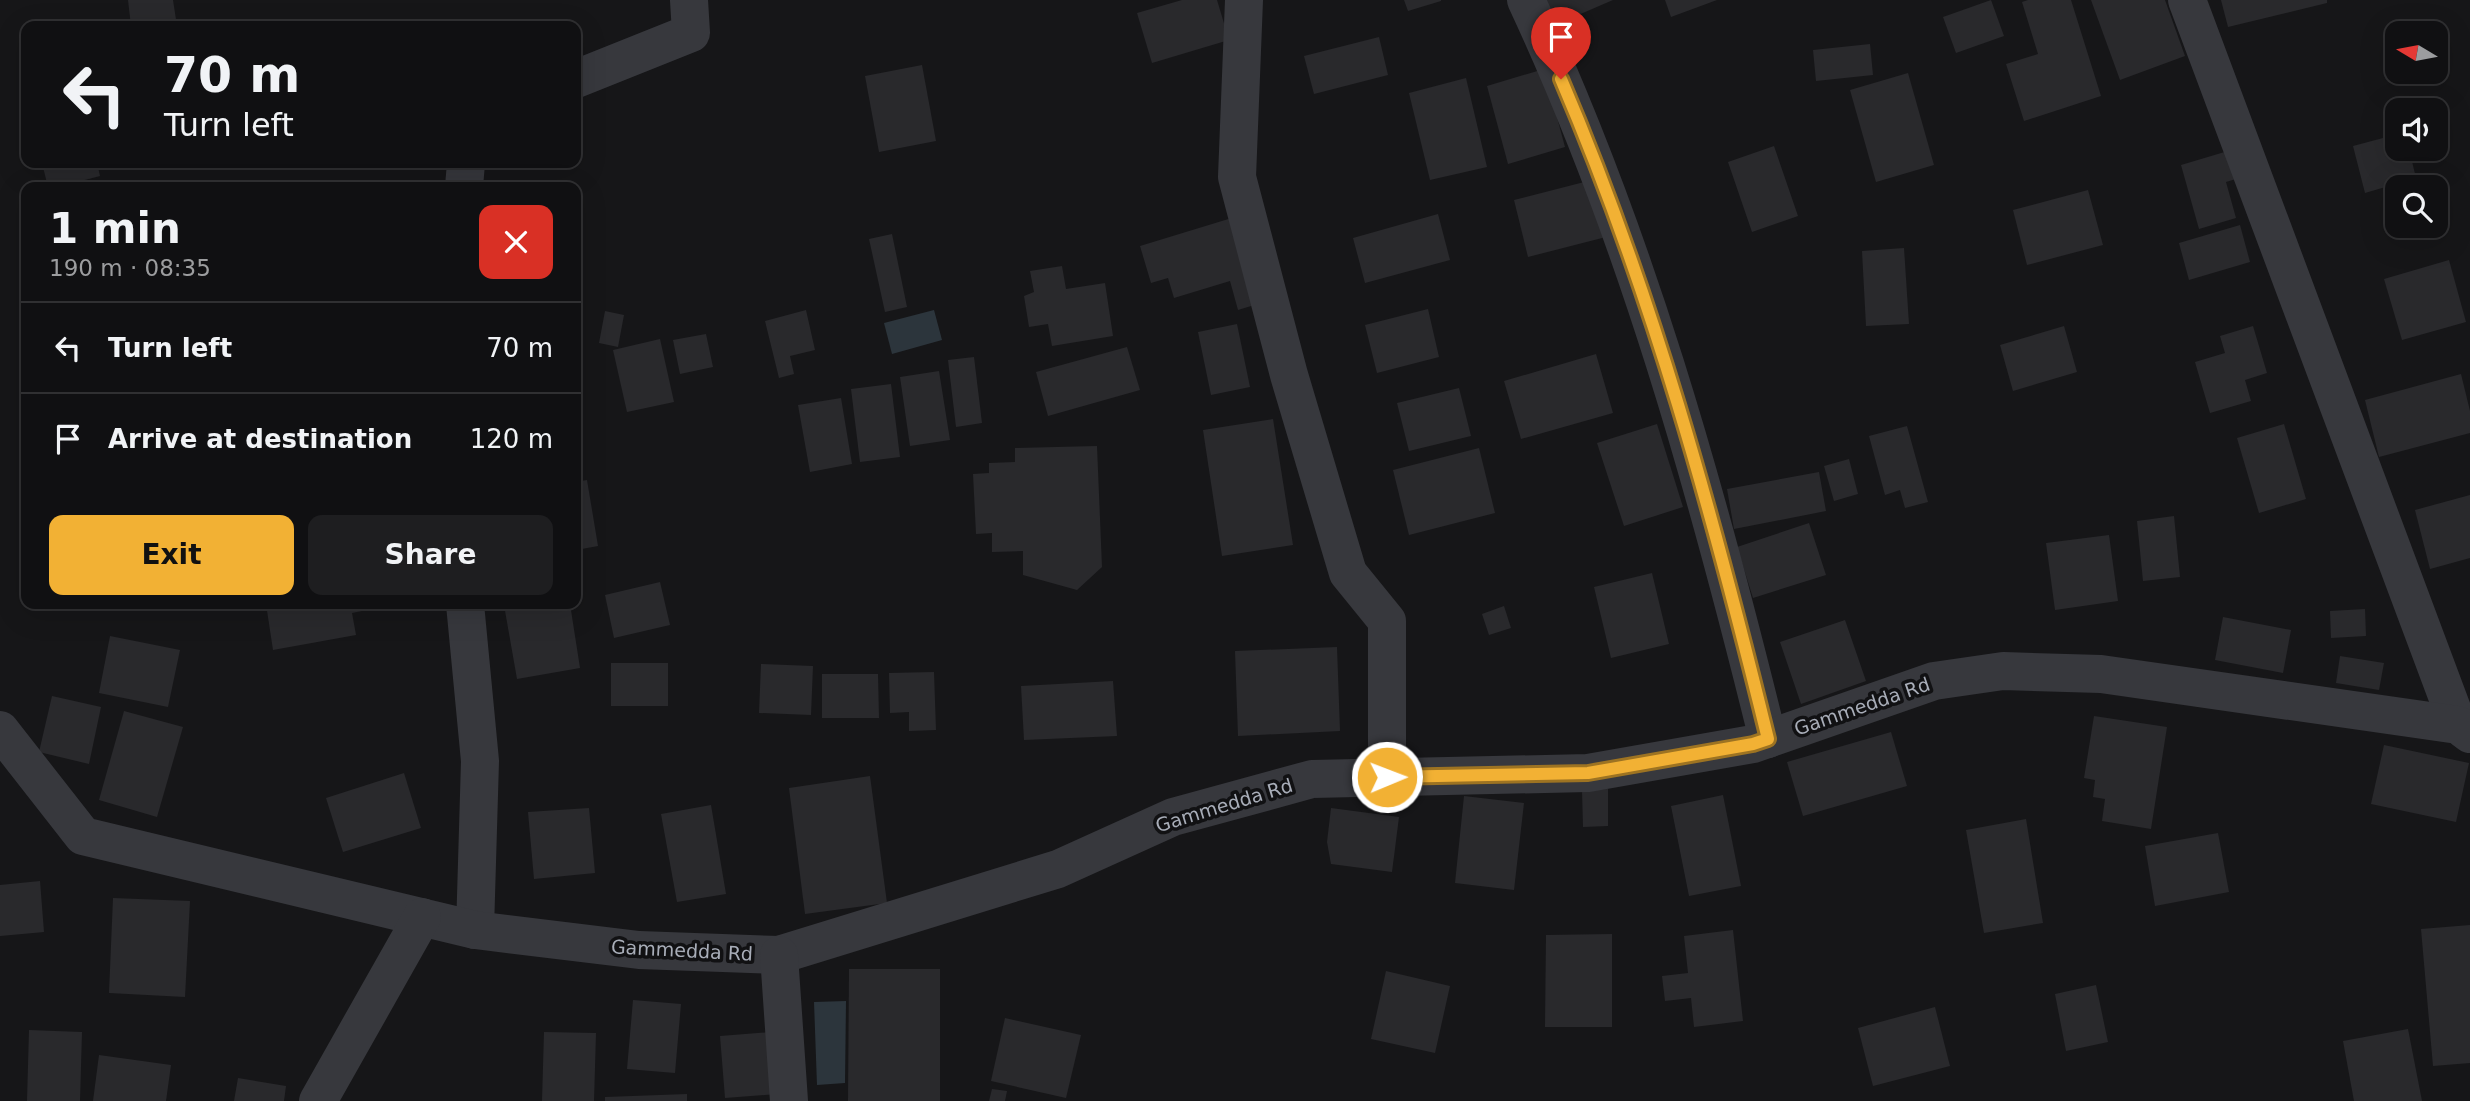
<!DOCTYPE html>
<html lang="en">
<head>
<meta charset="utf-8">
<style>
  :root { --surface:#101012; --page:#1e1e20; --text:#f1f3f6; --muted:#9c9d9f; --line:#303032; --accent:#f2b134 }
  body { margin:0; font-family:"DejaVu Sans",sans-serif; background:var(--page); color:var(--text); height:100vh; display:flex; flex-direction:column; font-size:26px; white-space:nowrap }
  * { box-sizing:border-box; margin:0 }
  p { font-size:23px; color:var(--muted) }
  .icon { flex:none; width:38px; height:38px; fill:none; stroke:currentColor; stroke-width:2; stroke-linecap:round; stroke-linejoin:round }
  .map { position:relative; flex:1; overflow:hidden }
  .details { position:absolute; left:21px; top:182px; width:560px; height:427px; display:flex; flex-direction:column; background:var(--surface); border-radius:14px; box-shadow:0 7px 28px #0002,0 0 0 2px var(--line) }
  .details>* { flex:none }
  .top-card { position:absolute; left:21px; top:21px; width:560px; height:147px; border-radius:14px; box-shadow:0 7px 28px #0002,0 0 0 2px var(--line); background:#101012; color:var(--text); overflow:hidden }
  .needle { width:46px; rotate:280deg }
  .controls { position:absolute; left:2385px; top:21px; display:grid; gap:14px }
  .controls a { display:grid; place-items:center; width:63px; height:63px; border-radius:14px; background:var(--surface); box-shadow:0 7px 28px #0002,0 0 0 2px var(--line); font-size:35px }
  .pin { position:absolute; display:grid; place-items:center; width:60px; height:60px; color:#fff; margin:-72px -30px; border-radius:50% 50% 50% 0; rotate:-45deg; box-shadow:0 0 7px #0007 }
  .pin .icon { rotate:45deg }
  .me { position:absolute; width:77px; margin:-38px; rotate:89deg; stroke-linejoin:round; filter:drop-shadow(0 0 5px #0008) }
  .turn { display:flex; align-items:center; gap:24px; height:147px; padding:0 28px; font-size:32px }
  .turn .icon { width:91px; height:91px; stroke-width:2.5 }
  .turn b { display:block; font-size:49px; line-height:60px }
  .round { display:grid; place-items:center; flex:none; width:74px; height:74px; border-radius:14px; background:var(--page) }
  .head { display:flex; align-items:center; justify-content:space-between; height:119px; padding:0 28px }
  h1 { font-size:42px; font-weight:700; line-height:52px }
  .cta { display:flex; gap:14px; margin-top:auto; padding:14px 28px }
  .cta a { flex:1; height:80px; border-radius:14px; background:var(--accent); color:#111; font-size:28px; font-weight:700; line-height:80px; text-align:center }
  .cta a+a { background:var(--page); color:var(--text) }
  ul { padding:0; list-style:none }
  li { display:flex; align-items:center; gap:21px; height:91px; padding:0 28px; border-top:2px solid var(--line) }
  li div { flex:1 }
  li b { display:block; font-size:26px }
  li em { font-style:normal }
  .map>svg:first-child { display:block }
  .water { fill:#2c353c }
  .building { fill:#29292c }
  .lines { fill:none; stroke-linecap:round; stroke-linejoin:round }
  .minor { stroke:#37383d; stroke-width:38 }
  .route-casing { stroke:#9d7322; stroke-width:18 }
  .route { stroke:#f2b134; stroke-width:12 }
  .labels { text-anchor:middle; stroke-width:7; stroke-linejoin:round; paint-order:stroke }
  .street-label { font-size:19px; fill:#a8adb8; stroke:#111113 }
</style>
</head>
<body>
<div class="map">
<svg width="2470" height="1101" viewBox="0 0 2470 1101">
  <rect width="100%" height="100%" fill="#161618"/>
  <g class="water">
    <polygon points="934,310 942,340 892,354 884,323"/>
    <polygon points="846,1001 845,1083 817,1085 814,1002"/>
  </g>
  <g class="building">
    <polygon points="128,0 173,0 177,26 131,26"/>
    <polygon points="1182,0 1217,0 1229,40 1152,63 1137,13"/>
    <polygon points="1404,0 1441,0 1441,1 1408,11"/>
    <polygon points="1536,0 1613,0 1548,28"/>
    <polygon points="1665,0 1717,0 1671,17"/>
    <polygon points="1991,0 2004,36 1956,53 1943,17"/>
    <polygon points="2028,0 2071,0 2101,96 2024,121 2006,64 2038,54 2022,2"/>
    <polygon points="2091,0 2165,0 2185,56 2120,80"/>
    <polygon points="2221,0 2327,0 2327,3 2228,27"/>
    <polygon points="1379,37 1388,75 1314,94 1304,56"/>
    <polygon points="1870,44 1873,75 1816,81 1813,50"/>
    <polygon points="922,65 936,141 879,152 865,76"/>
    <polygon points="1544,69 1565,147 1508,164 1487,86"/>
    <polygon points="1908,73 1934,165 1876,182 1850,90"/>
    <polygon points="1466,78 1487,167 1430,180 1409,93"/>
    <polygon points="2398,134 2398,149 2409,149 2416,178 2365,193 2353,146"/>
    <polygon points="1774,146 1798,216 1752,232 1728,162"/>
    <polygon points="2238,148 2246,176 2226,182 2236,218 2199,229 2181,165"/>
    <polygon points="42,163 97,163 100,176 58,187 48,187"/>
    <polygon points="1592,180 1606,237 1528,257 1514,200"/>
    <polygon points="2088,190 2103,245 2027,265 2013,210"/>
    <polygon points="1438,214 1450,260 1365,283 1353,238"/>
    <polygon points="1235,217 1261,303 1238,310 1230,281 1174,298 1168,278 1151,283 1140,246"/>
    <polygon points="2240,225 2250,262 2189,280 2179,243"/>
    <polygon points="892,234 907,307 885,312 869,239"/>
    <polygon points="1904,248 1909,324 1866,326 1862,251"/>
    <polygon points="2449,260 2466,322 2402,340 2384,279"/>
    <polygon points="1062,266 1066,289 1105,283 1113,336 1052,346 1048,324 1029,327 1024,296 1034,292 1030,271"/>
    <polygon points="1428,309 1439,357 1377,373 1365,325"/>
    <polygon points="806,310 815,350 790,356 794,374 779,378 765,321"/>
    <polygon points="605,311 624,315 618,347 599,343"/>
    <polygon points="1237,324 1250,387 1211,395 1198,332"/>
    <polygon points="2064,326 2077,372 2013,391 2000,345"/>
    <polygon points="2253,326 2267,373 2245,380 2251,401 2210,413 2195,362 2225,353 2220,336"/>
    <polygon points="706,334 713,367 680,374 673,340"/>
    <polygon points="660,339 674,402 627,412 613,350"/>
    <polygon points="1127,347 1140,390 1048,416 1036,372"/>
    <polygon points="1596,354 1613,413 1521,439 1504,381"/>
    <polygon points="974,357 982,423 956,427 948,360"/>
    <polygon points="939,371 950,440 910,446 900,377"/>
    <polygon points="2461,374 2470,411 2470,433 2379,457 2365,400"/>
    <polygon points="891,384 900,457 860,462 851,389"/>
    <polygon points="1459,388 1471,436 1409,451 1397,403"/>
    <polygon points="841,398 852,464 810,472 798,405"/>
    <polygon points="1273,419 1293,545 1222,556 1203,430"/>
    <polygon points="1657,424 1683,507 1624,526 1597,443"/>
    <polygon points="2284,424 2306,499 2259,513 2237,438"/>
    <polygon points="1907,426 1928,502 1905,508 1900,490 1885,495 1869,436"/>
    <polygon points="1097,446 1102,567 1077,590 1023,575 1023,551 992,552 992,533 976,534 973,474 989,473 989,463 1015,462 1015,448"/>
    <polygon points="1479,448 1495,513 1409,535 1393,470"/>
    <polygon points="1849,459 1858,494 1834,501 1824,466"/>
    <polygon points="1819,472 1826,511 1734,529 1727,489"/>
    <polygon points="587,480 598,546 576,550 576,482"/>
    <polygon points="2470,495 2470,558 2430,569 2415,510"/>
    <polygon points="2174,516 2180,577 2143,581 2137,521"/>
    <polygon points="1809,523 1826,575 1753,598 1737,547"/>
    <polygon points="2109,535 2118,601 2055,610 2046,543"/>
    <polygon points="1652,573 1669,644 1611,658 1594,587"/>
    <polygon points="660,582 670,625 614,638 605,595"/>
    <polygon points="266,604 377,604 377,608 352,613 356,635 273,650"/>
    <polygon points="511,604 570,604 580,668 517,679 504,605"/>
    <polygon points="1504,606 1511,628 1489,635 1482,614"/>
    <polygon points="2365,609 2366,636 2331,638 2330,611"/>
    <polygon points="2223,617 2291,630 2283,673 2215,660"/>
    <polygon points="1845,620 1866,681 1801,704 1780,642"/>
    <polygon points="110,636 180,650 168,707 99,693"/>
    <polygon points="1337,647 1340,731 1238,736 1235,651"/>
    <polygon points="2340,656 2384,663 2379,690 2336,683"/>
    <rect x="611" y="663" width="57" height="43"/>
    <polygon points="761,664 813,666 811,715 759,713"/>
    <polygon points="934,672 936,730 909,731 909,712 890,713 889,673"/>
    <polygon points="822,674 878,674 879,718 822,718"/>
    <polygon points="1113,681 1117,736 1024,740 1021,686"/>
    <polygon points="52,696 101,707 89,764 39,752"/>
    <polygon points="124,711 183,727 157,817 99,800"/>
    <polygon points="2094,716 2167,727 2151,829 2102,821 2105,799 2093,797 2095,780 2084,778"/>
    <polygon points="1891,732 1907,786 1803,816 1787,762"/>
    <polygon points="2384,745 2469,763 2456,822 2371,804"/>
    <polygon points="404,773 421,828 343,852 326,798"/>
    <polygon points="870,776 887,903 805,914 789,788"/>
    <polygon points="1608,789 1608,826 1583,827 1582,790"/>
    <polygon points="1723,795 1741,886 1689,896 1671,806"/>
    <polygon points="1464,796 1524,803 1514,890 1455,883"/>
    <polygon points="711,805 726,894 677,902 661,814"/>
    <polygon points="589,808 595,873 534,879 528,812"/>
    <polygon points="1331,808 1399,817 1392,872 1331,864 1327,842"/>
    <polygon points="2026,819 2043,923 1984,933 1966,830"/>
    <polygon points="2218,833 2229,892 2155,906 2145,846"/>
    <polygon points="40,881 44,932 0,936 0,885"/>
    <polygon points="113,898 190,901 185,997 109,993"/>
    <polygon points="2470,925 2470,1063 2433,1066 2421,929"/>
    <polygon points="1733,930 1743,1021 1694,1027 1691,998 1665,1001 1662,976 1688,973 1684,936"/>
    <polygon points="1612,934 1612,1027 1545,1027 1546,935"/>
    <polygon points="849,969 940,969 940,1101 848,1101"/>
    <polygon points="1386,971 1450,986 1435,1053 1371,1039"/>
    <polygon points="2096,985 2108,1042 2066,1051 2055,994"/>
    <polygon points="633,1000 681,1004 675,1073 627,1069"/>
    <polygon points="1935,1007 1950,1066 1873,1086 1858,1028"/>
    <polygon points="1005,1018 1081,1035 1066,1098 991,1081"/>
    <polygon points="2408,1029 2422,1101 2354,1101 2343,1041"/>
    <polygon points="29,1030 82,1032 80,1101 27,1101"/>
    <polygon points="544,1032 596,1033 594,1101 542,1101"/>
    <polygon points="772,1032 777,1094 725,1098 720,1036"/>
    <polygon points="99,1055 171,1065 166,1101 93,1101"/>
    <polygon points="238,1078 286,1086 284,1101 234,1101"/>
    <polygon points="992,1089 1007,1091 1005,1101 989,1101"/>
    <polygon points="687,1094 687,1101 605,1101 605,1097"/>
  </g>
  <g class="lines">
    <g class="minor">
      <polyline points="1244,0 1237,177 1289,375 1348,573 1387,621 1387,777"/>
      <path d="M1526 0C1636 236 1706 487 1768 739"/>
      <polyline points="2187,0 2458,725"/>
      <polyline points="576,79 691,33 689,0"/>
      <polyline points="464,187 466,163"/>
      <polyline points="465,604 480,761 475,930"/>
      <polyline points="0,730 83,836 475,930 639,950 779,955 1058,869 1173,817 1312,779 1588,773 1753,744 1934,681 2003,671 2101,674 2458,725 2470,734"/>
      <polyline points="779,955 789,1101"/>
      <polyline points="318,1101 422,917"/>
    </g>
  </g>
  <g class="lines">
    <defs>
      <path id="route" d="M1387 777 1588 773 1753 744 1768 739C1713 515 1652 291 1561 79"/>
    </defs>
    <use href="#route" class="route-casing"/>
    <use href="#route" class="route"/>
  </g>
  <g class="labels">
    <g class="street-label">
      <text transform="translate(1862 706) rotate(-19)" y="7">Gammedda Rd</text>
      <text transform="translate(1224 805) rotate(-17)" y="7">Gammedda Rd</text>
      <text transform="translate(682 950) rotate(3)" y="7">Gammedda Rd</text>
    </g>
  </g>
</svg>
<div class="controls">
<a><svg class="needle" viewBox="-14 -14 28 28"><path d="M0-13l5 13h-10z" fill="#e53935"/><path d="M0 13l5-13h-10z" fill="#9c9d9f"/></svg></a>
<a><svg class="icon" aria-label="sound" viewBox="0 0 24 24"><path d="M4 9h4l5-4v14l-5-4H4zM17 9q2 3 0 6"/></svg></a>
<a><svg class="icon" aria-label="search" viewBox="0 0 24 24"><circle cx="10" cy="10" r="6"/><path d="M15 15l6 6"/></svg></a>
</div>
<div class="pin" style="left:1561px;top:79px;background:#d93025"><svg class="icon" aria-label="arrive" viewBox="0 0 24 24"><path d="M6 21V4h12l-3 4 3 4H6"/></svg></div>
<svg class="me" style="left:1387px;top:777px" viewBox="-20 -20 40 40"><circle r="17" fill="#f2b134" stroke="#fff" stroke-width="3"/><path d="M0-11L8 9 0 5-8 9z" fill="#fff"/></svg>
<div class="top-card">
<div class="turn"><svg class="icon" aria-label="left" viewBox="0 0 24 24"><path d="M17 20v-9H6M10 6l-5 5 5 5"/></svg><div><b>70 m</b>Turn left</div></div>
</div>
<section class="details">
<div class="head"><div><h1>1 min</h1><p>190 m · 08:35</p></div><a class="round" style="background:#d93025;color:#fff"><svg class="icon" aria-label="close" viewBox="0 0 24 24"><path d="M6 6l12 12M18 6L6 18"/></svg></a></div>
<ul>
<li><svg class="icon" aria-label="left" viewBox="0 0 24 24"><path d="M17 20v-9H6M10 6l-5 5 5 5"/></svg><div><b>Turn left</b></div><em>70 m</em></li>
<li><svg class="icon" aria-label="arrive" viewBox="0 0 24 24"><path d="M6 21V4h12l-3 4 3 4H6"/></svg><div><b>Arrive at destination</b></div><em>120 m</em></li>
</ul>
<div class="cta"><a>Exit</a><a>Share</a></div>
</section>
</div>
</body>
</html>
